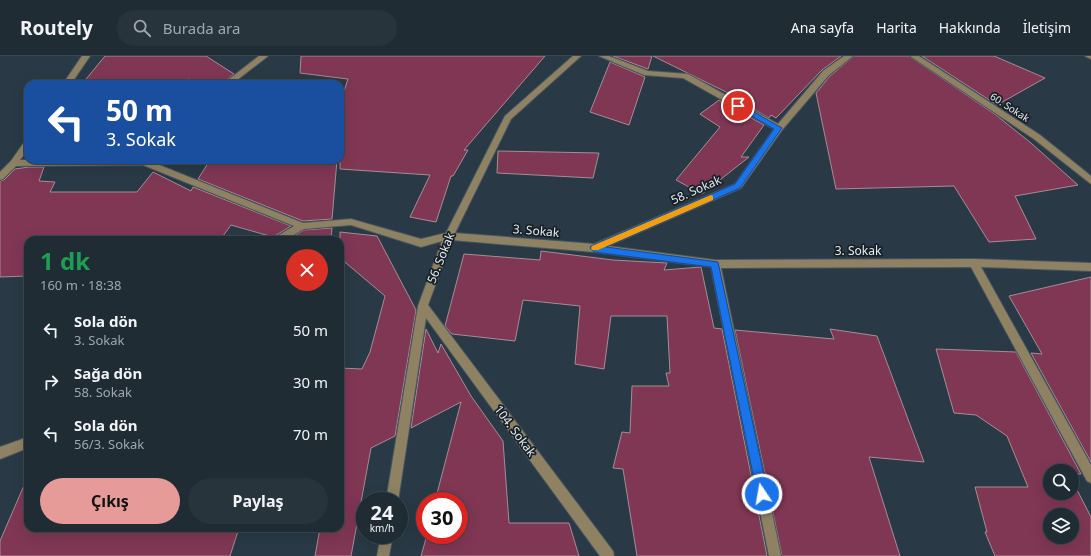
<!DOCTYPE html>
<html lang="tr">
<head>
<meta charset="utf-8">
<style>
  :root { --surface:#1f2c34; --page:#27343c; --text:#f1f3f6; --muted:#a1a7ac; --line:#3c484f; --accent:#e69b98 }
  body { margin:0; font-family:"Noto Sans",sans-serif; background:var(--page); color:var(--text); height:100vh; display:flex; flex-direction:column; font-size:15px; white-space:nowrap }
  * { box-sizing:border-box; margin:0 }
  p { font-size:13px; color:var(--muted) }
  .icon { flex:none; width:22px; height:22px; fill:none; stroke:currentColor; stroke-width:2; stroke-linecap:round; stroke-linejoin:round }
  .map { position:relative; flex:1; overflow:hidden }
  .drawer { position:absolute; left:24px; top:180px; width:320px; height:296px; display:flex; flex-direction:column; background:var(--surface); border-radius:12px; box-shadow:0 4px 16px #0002,0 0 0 1px var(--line) }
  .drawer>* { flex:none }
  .top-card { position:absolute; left:24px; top:24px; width:320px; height:84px; border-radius:12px; box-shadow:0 4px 16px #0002,0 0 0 1px var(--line); background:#1a4fa0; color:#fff; overflow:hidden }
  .controls { position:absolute; left:1043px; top:408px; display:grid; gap:8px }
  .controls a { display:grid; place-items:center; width:36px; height:36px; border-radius:50%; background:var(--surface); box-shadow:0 4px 16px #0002,0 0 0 1px var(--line); font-size:20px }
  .speed { position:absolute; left:356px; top:436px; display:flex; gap:8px; font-size:20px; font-weight:700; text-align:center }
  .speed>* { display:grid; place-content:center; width:52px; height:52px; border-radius:50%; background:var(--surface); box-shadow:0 4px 16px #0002,0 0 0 1px var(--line); line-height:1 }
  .speed small { font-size:10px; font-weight:400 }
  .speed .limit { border:6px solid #d22; background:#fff; color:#111 }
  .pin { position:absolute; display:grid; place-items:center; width:34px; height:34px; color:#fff; margin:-17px; border:2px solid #fff; border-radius:50%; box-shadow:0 1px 4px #0007 }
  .me { position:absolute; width:44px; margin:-22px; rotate:348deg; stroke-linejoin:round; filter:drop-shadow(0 0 3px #0008) }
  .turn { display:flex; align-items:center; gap:14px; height:84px; padding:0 16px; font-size:18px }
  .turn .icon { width:52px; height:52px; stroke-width:2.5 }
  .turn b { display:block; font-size:28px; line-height:34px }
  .round { display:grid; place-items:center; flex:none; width:42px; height:42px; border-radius:21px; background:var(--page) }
  .headline { display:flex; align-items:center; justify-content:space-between; height:68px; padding:0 16px }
  h1 { font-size:24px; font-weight:700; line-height:30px; color:#1e9e55 }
  .cta { display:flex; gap:8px; margin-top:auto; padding:8px 16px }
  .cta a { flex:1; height:46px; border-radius:24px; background:var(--accent); color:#111; font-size:16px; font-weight:700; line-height:46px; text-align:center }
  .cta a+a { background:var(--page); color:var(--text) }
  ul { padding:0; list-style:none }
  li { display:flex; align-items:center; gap:12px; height:52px; padding:0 16px }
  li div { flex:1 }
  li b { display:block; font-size:15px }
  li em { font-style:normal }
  header { display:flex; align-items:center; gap:24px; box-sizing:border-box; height:56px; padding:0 20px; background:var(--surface); border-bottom:1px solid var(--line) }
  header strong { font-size:19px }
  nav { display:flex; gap:22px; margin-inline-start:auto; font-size:14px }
  .search { width:280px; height:36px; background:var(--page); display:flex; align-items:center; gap:10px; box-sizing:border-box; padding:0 14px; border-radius:22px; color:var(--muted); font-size:15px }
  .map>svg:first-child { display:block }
  .building { fill:#7f3754; stroke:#a58d94; fill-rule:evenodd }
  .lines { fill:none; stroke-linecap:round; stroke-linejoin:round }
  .minor-casing { stroke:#465662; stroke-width:2 }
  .minor { fill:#8f8263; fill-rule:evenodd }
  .route { fill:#1a73e8; stroke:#114b97 }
  .slow { fill:#f59e0b }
  .labels { text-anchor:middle; stroke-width:3.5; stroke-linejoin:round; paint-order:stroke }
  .far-street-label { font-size:10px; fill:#e1ebf3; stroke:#192026 }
  .street-label { font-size:12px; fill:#e1ebf3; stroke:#192026 }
</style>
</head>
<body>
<header>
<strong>Routely</strong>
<div class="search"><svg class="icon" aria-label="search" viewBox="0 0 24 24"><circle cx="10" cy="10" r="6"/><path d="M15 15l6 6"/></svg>Burada ara</div>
<nav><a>Ana sayfa</a><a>Harita</a><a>Hakkında</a><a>İletişim</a></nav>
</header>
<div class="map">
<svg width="1091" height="500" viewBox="0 0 1091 500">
  <rect width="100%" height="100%" fill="#293a46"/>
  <g class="building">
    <polygon points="105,0 206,0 234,18 222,28 208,28 188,23 185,28 82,28"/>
    <polygon points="301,0 545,0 464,94 468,94 453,120 451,120 436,166 410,161 430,119 340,113 340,47 348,23 300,17"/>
    <polygon points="613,0 652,0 648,13"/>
    <polygon points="653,0 841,0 822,14 776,62 771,59 769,62 727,38 728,37"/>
    <polygon points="854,0 909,0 996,59 1031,87 1078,129 1015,140 1036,183 989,186 954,130 836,133 816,37 830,20"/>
    <polygon points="922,0 994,0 1045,22 997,49"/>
    <polygon points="610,6 645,21 629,69 590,56"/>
    <polygon points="719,44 764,69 741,101 749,101 702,138 676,124 720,71 700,58"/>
    <polygon points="498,95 599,97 593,122 497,117"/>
    <polygon points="210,104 337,104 332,163 303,165 198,123"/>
    <polygon points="29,111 44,111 39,125 55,126 50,136 137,136 153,116 191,135 193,131 291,170 273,181 231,169 220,184 28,184 28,220 0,221 0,125 4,124 15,113"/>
    <polygon points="332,172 331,184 288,184 304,174"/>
    <polygon points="340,176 377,180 416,254 395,380 371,392 351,500 315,500 320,472 340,472 340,312 362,313 370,296 385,240 340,202"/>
    <polygon points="541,195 613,204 667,207 664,214 701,211 714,272 722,273 767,500 637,500 623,413 613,412 622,376 630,377 632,330 669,330 666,317 670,317 667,260 611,260 604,313 575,308 580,250 523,244 515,285 452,278 445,270 464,198 540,204"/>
    <polygon points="1091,221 1091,406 1031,297 1042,298 1009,240"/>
    <polygon points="426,273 438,297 441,288 471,340 503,385 509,467 569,467 579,500 421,500 427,479 459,479 459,445 435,445 461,346 411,372"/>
    <polygon points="830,273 877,280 924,406 869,401 900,500 782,500 735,274 834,283"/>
    <path d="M936 293 1016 296 1081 418H1072V415H1050V437H1072V424L1091 461V500H995L985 476H987L975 431H1028L1007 380 976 359 954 357ZM1050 459H1072V481H1050Z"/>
    <polygon points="28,420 28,472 239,472 230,500 0,500 0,485"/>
  </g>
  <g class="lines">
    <defs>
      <g id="minor">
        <polygon points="82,0 90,0 71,28 63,28"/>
        <polygon points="259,0 268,0 232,28 223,28"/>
        <polygon points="573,0 581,0 511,63 455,177 594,188 735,128 774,73 683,22 644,19 599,0 609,0 648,15 688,18 778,68 823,15 844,0 853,0 829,19 782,74 741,132 608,190 715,204 974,203 1091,207 1091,215 981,211 1091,409 1091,427 1087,425 971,211 721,212 781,500 769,500 711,211 594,196 452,184 428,249 613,495 614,500 600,500 426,262 398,445 386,445 418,250 442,185 421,191 351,169 304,173 285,184 272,184 274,182 294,170 143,109 16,110 3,123 0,124 0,116 11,105 25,85 28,84 28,93 20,104 147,104 303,167 351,163 421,183 446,177 505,60"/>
        <polygon points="910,0 919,0 1040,79 1091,120 1091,128 1034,83"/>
        <polygon points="1085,0 1091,0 1091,3"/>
        <polygon points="28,381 28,392 0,403 0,391"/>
        <polygon points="381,479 393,479 389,500 377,500"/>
      </g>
    </defs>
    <use href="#minor" class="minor-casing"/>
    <use href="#minor" class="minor"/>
  </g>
  <polygon class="route" points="738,47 782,72 740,132 606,191 718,206 768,438 766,442 762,444 758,442 757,438 711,211 594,196 590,192 591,190 735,128 774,73 736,51 735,50"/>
  <polygon class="slow" points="711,139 713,140 713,144 598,194 592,194 591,192 592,190"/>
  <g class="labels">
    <g class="far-street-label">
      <text transform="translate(1010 51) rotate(33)" y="4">60. Sokak</text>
    </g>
    <g class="street-label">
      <text transform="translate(696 134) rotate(-24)" y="4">58. Sokak</text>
      <text transform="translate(536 175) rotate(5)" y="4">3. Sokak</text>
      <text x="858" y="199">3. Sokak</text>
      <text transform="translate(441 202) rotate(-68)" y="4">56. Sokak</text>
      <text transform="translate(515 375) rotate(53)" y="4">104. Sokak</text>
    </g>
  </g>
</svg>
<div class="controls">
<a><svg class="icon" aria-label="search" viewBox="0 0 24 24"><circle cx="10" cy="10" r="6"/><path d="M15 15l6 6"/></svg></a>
<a><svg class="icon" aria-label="layers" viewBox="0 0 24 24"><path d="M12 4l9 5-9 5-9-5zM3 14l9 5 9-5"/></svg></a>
</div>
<div class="speed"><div>24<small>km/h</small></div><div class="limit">30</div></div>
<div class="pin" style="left:738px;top:50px;background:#d93025"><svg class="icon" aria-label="arrive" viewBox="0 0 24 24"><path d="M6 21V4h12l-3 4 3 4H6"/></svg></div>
<svg class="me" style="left:762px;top:438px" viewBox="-20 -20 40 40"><circle r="17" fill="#1a73e8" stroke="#fff" stroke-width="3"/><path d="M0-11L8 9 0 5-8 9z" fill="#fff"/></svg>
<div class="top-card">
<div class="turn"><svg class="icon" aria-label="left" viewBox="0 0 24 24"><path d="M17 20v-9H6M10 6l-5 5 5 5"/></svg><div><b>50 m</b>3. Sokak</div></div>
</div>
<section class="drawer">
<div class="headline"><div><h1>1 dk</h1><p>160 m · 18:38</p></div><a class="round" style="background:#d93025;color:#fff"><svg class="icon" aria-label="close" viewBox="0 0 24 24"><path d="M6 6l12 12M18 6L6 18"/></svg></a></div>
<ul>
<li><svg class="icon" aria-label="left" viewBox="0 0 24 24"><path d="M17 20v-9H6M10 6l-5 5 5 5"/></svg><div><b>Sola dön</b><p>3. Sokak</p></div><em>50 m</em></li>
<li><svg class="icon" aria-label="right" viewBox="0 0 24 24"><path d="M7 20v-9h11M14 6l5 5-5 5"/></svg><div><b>Sağa dön</b><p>58. Sokak</p></div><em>30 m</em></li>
<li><svg class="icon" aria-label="left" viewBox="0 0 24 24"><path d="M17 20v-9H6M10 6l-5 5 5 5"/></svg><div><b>Sola dön</b><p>56/3. Sokak</p></div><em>70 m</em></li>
</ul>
<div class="cta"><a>Çıkış</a><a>Paylaş</a></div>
</section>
</div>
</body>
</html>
